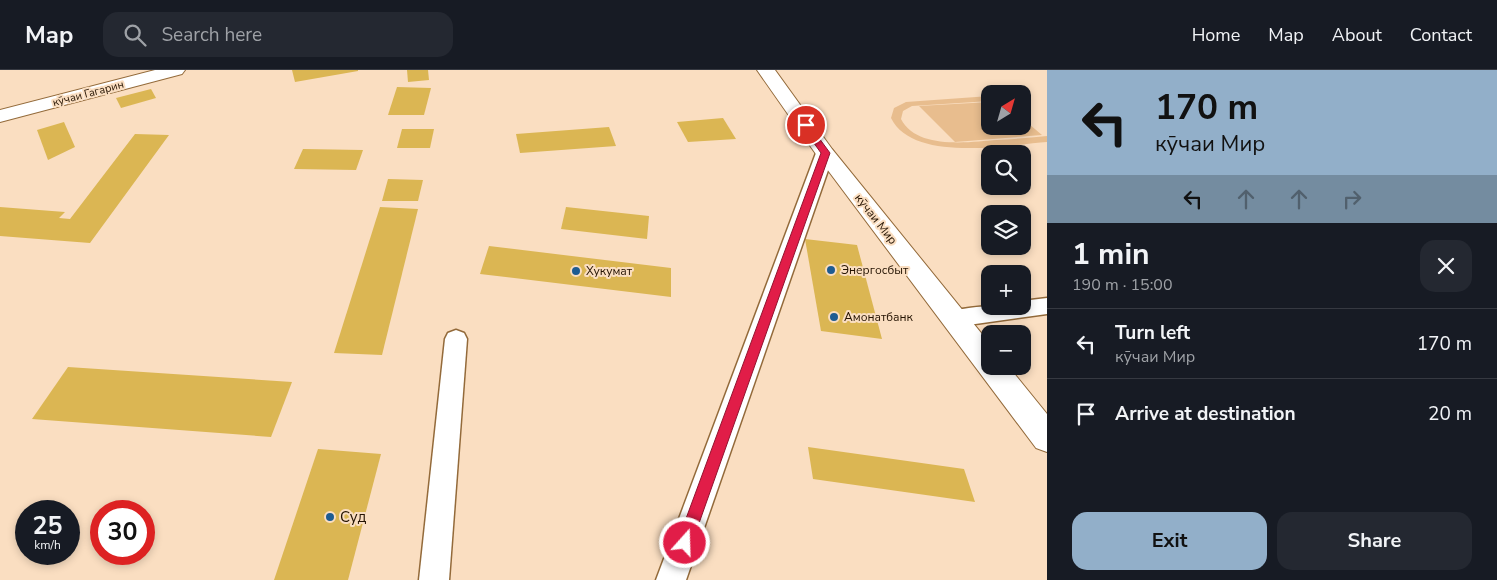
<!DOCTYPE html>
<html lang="en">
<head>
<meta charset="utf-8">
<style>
  :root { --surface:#171b24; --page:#242831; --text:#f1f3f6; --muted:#9ea1a6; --line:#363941; --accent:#92afc9 }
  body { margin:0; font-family:"Nunito Sans",sans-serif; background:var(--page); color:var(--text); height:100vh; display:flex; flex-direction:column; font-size:19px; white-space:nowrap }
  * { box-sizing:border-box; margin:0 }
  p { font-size:16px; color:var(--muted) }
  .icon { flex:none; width:28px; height:28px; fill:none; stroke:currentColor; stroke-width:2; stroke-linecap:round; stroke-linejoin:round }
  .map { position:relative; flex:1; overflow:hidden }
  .drawer { display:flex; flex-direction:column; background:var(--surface); width:450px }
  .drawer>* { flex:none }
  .banner { background:#92afc9; color:#111; overflow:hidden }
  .needle { width:32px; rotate:37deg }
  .tools { position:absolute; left:981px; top:15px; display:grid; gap:10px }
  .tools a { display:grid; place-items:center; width:50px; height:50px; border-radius:10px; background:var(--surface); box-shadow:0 2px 8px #0003; font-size:25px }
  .speed { position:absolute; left:15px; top:430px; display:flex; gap:10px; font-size:25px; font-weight:700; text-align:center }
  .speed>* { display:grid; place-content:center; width:65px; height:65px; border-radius:50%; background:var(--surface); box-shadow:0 2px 8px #0003; line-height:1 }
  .speed small { font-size:12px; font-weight:400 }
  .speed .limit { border:8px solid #d22; background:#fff; color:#111 }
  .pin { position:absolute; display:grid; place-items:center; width:42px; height:42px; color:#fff; margin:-21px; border:2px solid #fff; border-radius:50%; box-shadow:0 1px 5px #0007 }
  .me { position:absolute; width:55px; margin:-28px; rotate:20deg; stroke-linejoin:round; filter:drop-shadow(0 0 4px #0008) }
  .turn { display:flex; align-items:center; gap:18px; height:105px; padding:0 25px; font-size:22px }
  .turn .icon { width:65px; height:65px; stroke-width:2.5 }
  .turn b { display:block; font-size:35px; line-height:42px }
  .lanes { display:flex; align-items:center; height:48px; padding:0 25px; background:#0003; justify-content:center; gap:25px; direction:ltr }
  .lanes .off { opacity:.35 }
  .round { display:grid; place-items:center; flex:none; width:52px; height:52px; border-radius:15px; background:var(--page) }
  .head { display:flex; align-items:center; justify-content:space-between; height:85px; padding:0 25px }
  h1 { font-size:30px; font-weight:700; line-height:38px }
  .button { display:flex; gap:10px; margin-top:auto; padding:10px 25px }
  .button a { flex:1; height:58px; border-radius:15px; background:var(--accent); color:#111; font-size:20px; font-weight:700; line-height:58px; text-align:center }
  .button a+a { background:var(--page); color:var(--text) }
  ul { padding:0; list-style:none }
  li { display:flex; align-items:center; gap:15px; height:70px; padding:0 25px; border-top:1px solid var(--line) }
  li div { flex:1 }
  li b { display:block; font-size:19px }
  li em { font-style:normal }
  header { display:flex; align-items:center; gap:30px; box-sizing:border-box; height:70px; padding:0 25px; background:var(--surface); border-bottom:1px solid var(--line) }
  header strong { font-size:24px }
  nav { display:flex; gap:28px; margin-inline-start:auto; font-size:18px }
  .search { width:350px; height:45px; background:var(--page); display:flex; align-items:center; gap:12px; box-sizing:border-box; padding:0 18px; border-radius:15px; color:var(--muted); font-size:19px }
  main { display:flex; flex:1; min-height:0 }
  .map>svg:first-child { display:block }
  .green { fill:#e8bd8e }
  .building { fill:#dbb653 }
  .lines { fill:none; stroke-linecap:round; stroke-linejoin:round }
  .minor-casing { stroke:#936a3a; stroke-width:3 }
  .tertiary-casing { stroke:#936a3a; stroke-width:2 }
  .secondary-casing { stroke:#936a3a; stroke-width:2 }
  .minor { fill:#fff; fill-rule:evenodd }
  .tertiary { fill:#fff; fill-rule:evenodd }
  .secondary { fill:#fff; fill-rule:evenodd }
  .route { fill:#e11d48; stroke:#92132f }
  .poi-dot { fill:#1e5c92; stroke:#fadec1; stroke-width:2 }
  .labels { text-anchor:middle; stroke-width:4; stroke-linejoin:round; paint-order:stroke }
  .far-street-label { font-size:11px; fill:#241302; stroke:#fadec1 }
  .street-label { font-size:12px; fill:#241302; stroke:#fadec1 }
  .poi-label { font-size:12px; fill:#241302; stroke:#fadec1; text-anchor:start }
  .near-poi-label { font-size:15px; fill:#241302; stroke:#fadec1; text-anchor:start }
</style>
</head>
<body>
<header>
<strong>Map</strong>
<div class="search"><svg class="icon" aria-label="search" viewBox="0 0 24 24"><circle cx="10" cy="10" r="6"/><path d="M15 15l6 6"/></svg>Search here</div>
<nav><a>Home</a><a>Map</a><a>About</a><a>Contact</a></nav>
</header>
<main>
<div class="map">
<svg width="1047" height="510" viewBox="0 0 1047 510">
  <rect width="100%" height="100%" fill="#fadec1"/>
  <g class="green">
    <path d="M990 26V31L912 36 903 41 901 49C917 80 969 72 997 70 1014 69 1030 68 1047 66V72C1007 75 913 93 891 48L894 38 906 32Z"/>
    <polygon points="990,32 990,56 1022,56 1023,49 1042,65 955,72 919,36"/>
  </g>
  <g class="building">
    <polygon points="292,0 358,0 358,1 295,12"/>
    <polygon points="407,0 428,0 429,10 408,12"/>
    <polygon points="397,17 431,18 424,45 388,45"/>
    <polygon points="151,19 156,28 121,38 116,28"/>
    <polygon points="723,48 736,69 688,72 677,52"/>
    <polygon points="64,52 75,77 48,90 37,60"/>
    <polygon points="609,57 616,76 520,83 516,64"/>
    <polygon points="402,59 434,59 430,78 397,78"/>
    <polygon points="135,64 169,65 90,173 0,166 0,137 65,142 59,148 70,149"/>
    <polygon points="303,79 363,80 356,100 294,99"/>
    <polygon points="388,109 423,110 418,131 382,131"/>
    <polygon points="380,137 418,139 382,285 334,283"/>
    <polygon points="566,137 649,146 647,169 561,159"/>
    <polygon points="805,169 857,175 882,269 821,261"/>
    <polygon points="489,176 671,198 671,227 480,204"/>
    <polygon points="68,297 292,312 271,367 32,349"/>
    <polygon points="808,377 964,399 975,432 813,409"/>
    <polygon points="318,379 381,384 348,510 274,510"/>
  </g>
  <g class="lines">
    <defs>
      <g id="minor">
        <polygon points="825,78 831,79 834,83 686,510 656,510 816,83 819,79"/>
        <path d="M1047 228V244L954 257 946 255 943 249 946 243C971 235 997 236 1022 236V231Z"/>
        <polygon points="456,260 464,263 467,269 449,510 419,510 445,269 448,263"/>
      </g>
      <polygon id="tertiary" points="757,0 775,0 832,79 990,274 990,296 1008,296 1047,344 1047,382 1036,378 818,87"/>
      <polygon id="secondary" points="155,0 185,0 182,4 0,52 0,40"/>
    </defs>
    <use href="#minor" class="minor-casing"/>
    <use href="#tertiary" class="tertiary-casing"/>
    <use href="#secondary" class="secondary-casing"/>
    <use href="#minor" class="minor"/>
    <use href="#tertiary" class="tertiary"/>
    <use href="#secondary" class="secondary"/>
  </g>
  <polygon class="route" points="803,53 808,53 830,83 692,473 690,478 685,480 680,478 677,473 821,83 801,55"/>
  <g class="poi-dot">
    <circle cx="831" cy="200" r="5"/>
    <circle cx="576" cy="201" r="5"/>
    <circle cx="834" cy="247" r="5"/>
    <circle cx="330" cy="447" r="5"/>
  </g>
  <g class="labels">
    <g class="far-street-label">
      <text transform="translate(88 23) rotate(-15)" y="4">кӯчаи Гагарин</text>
    </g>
    <g class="street-label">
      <text transform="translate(876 149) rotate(52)" y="4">кӯчаи Мир</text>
    </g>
    <g class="poi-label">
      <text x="841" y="204">Энергосбыт</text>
      <text x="586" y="205">Хукумат</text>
      <text x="844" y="251">Амонатбанк</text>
    </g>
    <g class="near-poi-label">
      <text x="340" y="452">Суд</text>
    </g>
  </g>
</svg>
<div class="tools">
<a><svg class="needle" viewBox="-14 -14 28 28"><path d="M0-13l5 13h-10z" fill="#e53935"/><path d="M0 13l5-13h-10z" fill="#9ea1a6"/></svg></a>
<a><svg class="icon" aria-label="search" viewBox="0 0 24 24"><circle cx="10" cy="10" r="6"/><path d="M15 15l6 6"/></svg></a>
<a><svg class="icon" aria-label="layers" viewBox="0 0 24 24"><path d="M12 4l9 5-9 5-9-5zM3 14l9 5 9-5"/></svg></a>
<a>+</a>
<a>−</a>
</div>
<div class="speed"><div>25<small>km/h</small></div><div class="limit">30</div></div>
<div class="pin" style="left:806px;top:55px;background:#d93025"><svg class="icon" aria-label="arrive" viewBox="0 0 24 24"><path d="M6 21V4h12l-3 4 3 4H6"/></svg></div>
<svg class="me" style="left:685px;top:473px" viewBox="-20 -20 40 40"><circle r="17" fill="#e11d48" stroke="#fff" stroke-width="3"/><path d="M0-11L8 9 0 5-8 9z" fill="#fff"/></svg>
</div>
<section class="drawer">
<div class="banner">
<div class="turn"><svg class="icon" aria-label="left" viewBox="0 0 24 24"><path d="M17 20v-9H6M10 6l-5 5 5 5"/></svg><div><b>170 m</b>кӯчаи Мир</div></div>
<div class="lanes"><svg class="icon" aria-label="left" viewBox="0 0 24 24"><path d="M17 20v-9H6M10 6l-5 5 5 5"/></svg><svg class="icon off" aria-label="ahead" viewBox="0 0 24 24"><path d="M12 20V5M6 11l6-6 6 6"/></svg><svg class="icon off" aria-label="ahead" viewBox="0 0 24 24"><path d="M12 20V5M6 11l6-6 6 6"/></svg><svg class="icon off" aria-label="right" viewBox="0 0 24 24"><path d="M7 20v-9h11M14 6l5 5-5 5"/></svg></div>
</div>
<div class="head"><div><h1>1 min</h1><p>190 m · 15:00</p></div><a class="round"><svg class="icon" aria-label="close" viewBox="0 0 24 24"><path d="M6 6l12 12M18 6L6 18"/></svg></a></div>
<ul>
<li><svg class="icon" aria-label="left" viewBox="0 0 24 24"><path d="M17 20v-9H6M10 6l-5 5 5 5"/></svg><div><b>Turn left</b><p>кӯчаи Мир</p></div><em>170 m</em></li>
<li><svg class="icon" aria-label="arrive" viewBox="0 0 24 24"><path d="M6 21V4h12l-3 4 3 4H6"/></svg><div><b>Arrive at destination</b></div><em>20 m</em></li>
</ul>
<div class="button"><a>Exit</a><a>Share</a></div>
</section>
</main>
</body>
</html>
